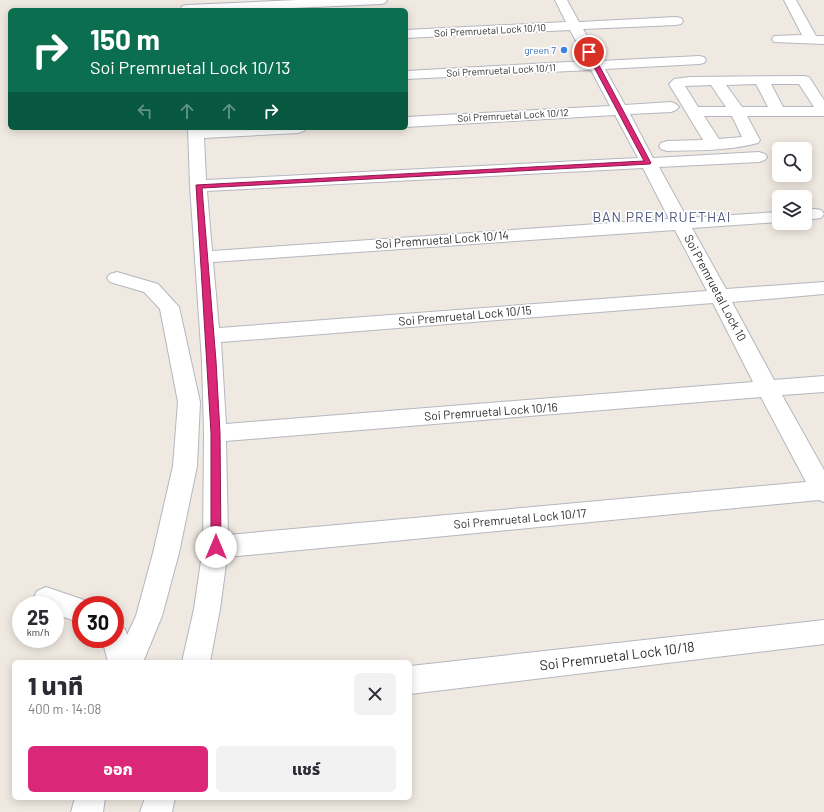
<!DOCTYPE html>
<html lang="th">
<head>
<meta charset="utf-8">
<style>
  :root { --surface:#fff; --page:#f2f2f3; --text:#2b2b33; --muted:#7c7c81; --accent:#db2777 }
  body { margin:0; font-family:Barlow,"Noto Sans Thai",sans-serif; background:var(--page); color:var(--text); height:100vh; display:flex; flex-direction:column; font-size:15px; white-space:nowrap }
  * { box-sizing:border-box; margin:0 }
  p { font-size:13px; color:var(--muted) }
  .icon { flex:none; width:22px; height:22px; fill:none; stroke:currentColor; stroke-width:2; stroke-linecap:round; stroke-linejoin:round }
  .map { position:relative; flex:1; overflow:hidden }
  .panel { position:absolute; left:12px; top:660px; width:400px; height:140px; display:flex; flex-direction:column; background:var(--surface); border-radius:6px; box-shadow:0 2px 10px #0003 }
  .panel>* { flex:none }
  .banner { position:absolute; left:8px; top:8px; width:400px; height:122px; border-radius:6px; box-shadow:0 2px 10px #0003; background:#0b6e4f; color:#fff; overflow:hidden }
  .buttons { position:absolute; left:772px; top:142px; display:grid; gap:8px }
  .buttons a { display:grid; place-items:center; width:40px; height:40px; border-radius:6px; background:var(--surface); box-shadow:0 2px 10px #0003; font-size:20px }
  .speed { position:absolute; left:12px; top:596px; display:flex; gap:8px; font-size:20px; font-weight:700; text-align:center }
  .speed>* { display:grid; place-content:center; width:52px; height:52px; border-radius:50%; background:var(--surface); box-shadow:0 2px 10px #0003; line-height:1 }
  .speed small { font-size:10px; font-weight:400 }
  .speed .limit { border:6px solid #d22; background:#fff; color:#111 }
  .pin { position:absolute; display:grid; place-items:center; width:34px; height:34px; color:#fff; margin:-17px; border:2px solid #fff; border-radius:50%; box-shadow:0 1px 4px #0007 }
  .me { position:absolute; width:44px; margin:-22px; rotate:0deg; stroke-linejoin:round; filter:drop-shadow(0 0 3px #0008) }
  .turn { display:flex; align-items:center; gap:14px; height:84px; padding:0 16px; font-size:18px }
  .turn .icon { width:52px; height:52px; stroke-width:2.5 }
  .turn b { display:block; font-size:28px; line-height:34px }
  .lanes { display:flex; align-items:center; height:38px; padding:0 16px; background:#0003; justify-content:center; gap:20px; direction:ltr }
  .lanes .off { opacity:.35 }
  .round { display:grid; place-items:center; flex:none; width:42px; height:42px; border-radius:6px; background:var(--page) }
  .head { display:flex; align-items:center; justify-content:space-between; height:68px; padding:0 16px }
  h1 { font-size:24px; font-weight:800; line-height:30px }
  .primary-button { display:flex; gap:8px; margin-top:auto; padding:8px 16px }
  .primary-button a { flex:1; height:46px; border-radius:6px; background:var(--accent); color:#fff; font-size:16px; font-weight:800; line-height:46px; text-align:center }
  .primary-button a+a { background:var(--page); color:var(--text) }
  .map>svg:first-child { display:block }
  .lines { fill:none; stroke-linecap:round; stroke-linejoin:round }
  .minor-casing { stroke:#b4b7c1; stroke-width:2 }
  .minor { fill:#fff; fill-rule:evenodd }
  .route { fill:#db2777; stroke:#8e194d }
  .shop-dot { fill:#3f7fe0; stroke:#fff; stroke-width:1.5 }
  .labels { text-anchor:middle; stroke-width:3.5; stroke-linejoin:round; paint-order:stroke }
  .far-street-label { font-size:10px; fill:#2e2e2e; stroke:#fff }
  .far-shop-label { font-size:10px; fill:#366cbe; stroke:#fff; text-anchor:end }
  .street-label { font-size:12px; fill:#2e2e2e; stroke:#fff }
  .quarter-label { font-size:14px; letter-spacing:1px; fill:#4d5680; stroke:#fff }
  .near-street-label { font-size:14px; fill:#2e2e2e; stroke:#fff }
</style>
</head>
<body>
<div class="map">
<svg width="824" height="812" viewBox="0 0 824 812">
  <rect width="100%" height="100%" fill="#efe9e1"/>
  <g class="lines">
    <defs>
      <g id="minor">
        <polygon points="298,0 387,0 385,3 381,4 248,10 181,9 182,6 187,5"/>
        <path d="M555 0H567L579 22 676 17 681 18 683 21 681 24 676 25 583 29 601 61 699 56 704 57 706 60 704 63 699 64 605 69 625 105 671 102 676 104 679 107 676 110 671 112 630 114 653 158 759 152 765 154 767 157 765 160 759 162 659 167 687 218 779 212V222L692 228 726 289 824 282V294L732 302 774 380 824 376V392L782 395 824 470V502L819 500 227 557 220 609 210 662H182L194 609 203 547 204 433 202 361 190 186 188 128H306L304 131 298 133 204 138 206 180 638 158 615 115 406 127V117L610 106 591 70 406 79V71L587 61 570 30 406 38V30L566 22ZM643 168 669 219 212 251 207 191ZM675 230 707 291 219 328 213 262ZM713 303 753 382 226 424 221 342ZM761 397 806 482 228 535 226 441Z"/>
        <polygon points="784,0 796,0 816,36 824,36 824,44 774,42 772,39 774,36 802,35"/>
        <path d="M804 76 809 77 824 100V116H747L760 140 758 143C728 151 697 150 667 151L661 149 659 146 661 143 667 141 703 140 669 84 674 79 690 77ZM756 84 768 107H742L726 85ZM771 84H799L814 107H783ZM711 85 726 107H698L685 86ZM704 116H732L742 137 719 139Z"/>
        <polygon points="815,209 821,210 824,214 821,218 805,220 805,210"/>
        <polygon points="117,272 158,284 179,307 200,402 197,466 179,553 162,616 143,662 108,662 102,639 115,639 115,625 125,629 127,635 136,616 153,553 173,466 178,402 160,309 144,292 110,282 107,278 110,274"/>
        <polygon points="46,587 90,602 92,605 81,605 81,623 55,614 55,605 36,605 33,599 37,591"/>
        <polygon points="824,620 824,644 410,694 410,666"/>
        <polygon points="75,798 105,798 103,812 71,812"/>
        <polygon points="145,798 175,798 172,812 140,812"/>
      </g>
    </defs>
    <use href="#minor" class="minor-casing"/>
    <use href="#minor" class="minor"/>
  </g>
  <polygon class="route" points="587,50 592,52 651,163 650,164 202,188 216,361 220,433 221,547 220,550 216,552 212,550 211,547 211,433 196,185 644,161 586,52"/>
  <circle class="shop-dot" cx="564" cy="50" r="4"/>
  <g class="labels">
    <g class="far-street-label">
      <text transform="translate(490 30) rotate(-3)" y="4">Soi Premruetal Lock 10/10</text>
      <text transform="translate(501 70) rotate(-3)" y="4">Soi Premruetal Lock 10/11</text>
      <text transform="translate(513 115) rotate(-3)" y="4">Soi Premruetal Lock 10/12</text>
    </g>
    <g class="far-shop-label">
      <text x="556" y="54">green 7</text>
    </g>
    <g class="street-label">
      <text transform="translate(442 240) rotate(-4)" y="4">Soi Premruetal Lock 10/14</text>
      <text transform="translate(715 288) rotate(62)" y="4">Soi Premruetal Lock 10</text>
      <text transform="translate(465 316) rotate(-5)" y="4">Soi Premruetal Lock 10/15</text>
      <text transform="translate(491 412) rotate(-4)" y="4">Soi Premruetal Lock 10/16</text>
      <text transform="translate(520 519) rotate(-5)" y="4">Soi Premruetal Lock 10/17</text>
    </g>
    <g class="quarter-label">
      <text x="662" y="222">BAN PREM RUETHAI</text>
    </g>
    <g class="near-street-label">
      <text transform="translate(617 656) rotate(-7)" y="5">Soi Premruetal Lock 10/18</text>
    </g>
  </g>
</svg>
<div class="buttons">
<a><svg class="icon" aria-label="search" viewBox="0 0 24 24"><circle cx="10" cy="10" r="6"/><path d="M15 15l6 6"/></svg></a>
<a><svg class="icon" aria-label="layers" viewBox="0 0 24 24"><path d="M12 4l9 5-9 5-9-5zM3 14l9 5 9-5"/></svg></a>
</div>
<div class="speed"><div>25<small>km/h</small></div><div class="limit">30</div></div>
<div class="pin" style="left:589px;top:52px;background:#d93025"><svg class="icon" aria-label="arrive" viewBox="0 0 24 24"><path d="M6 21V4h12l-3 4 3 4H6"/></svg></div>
<svg class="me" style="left:216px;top:547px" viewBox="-20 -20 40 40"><circle r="19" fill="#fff"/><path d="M0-13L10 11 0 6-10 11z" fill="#db2777"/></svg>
<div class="banner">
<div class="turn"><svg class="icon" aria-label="right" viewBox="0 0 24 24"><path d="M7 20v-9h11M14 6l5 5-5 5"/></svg><div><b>150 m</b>Soi Premruetal Lock 10/13</div></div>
<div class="lanes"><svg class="icon off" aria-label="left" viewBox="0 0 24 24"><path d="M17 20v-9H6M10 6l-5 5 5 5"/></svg><svg class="icon off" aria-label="ahead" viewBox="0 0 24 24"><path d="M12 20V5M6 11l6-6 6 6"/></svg><svg class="icon off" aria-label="ahead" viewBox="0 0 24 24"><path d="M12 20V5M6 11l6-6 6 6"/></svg><svg class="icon" aria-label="right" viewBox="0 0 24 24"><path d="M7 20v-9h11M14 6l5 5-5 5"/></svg></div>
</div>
<section class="panel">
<div class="head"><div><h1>1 นาที</h1><p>400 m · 14:08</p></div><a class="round"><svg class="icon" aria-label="close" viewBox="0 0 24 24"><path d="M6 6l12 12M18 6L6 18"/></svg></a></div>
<div class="primary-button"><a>ออก</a><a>แชร์</a></div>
</section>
</div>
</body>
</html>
